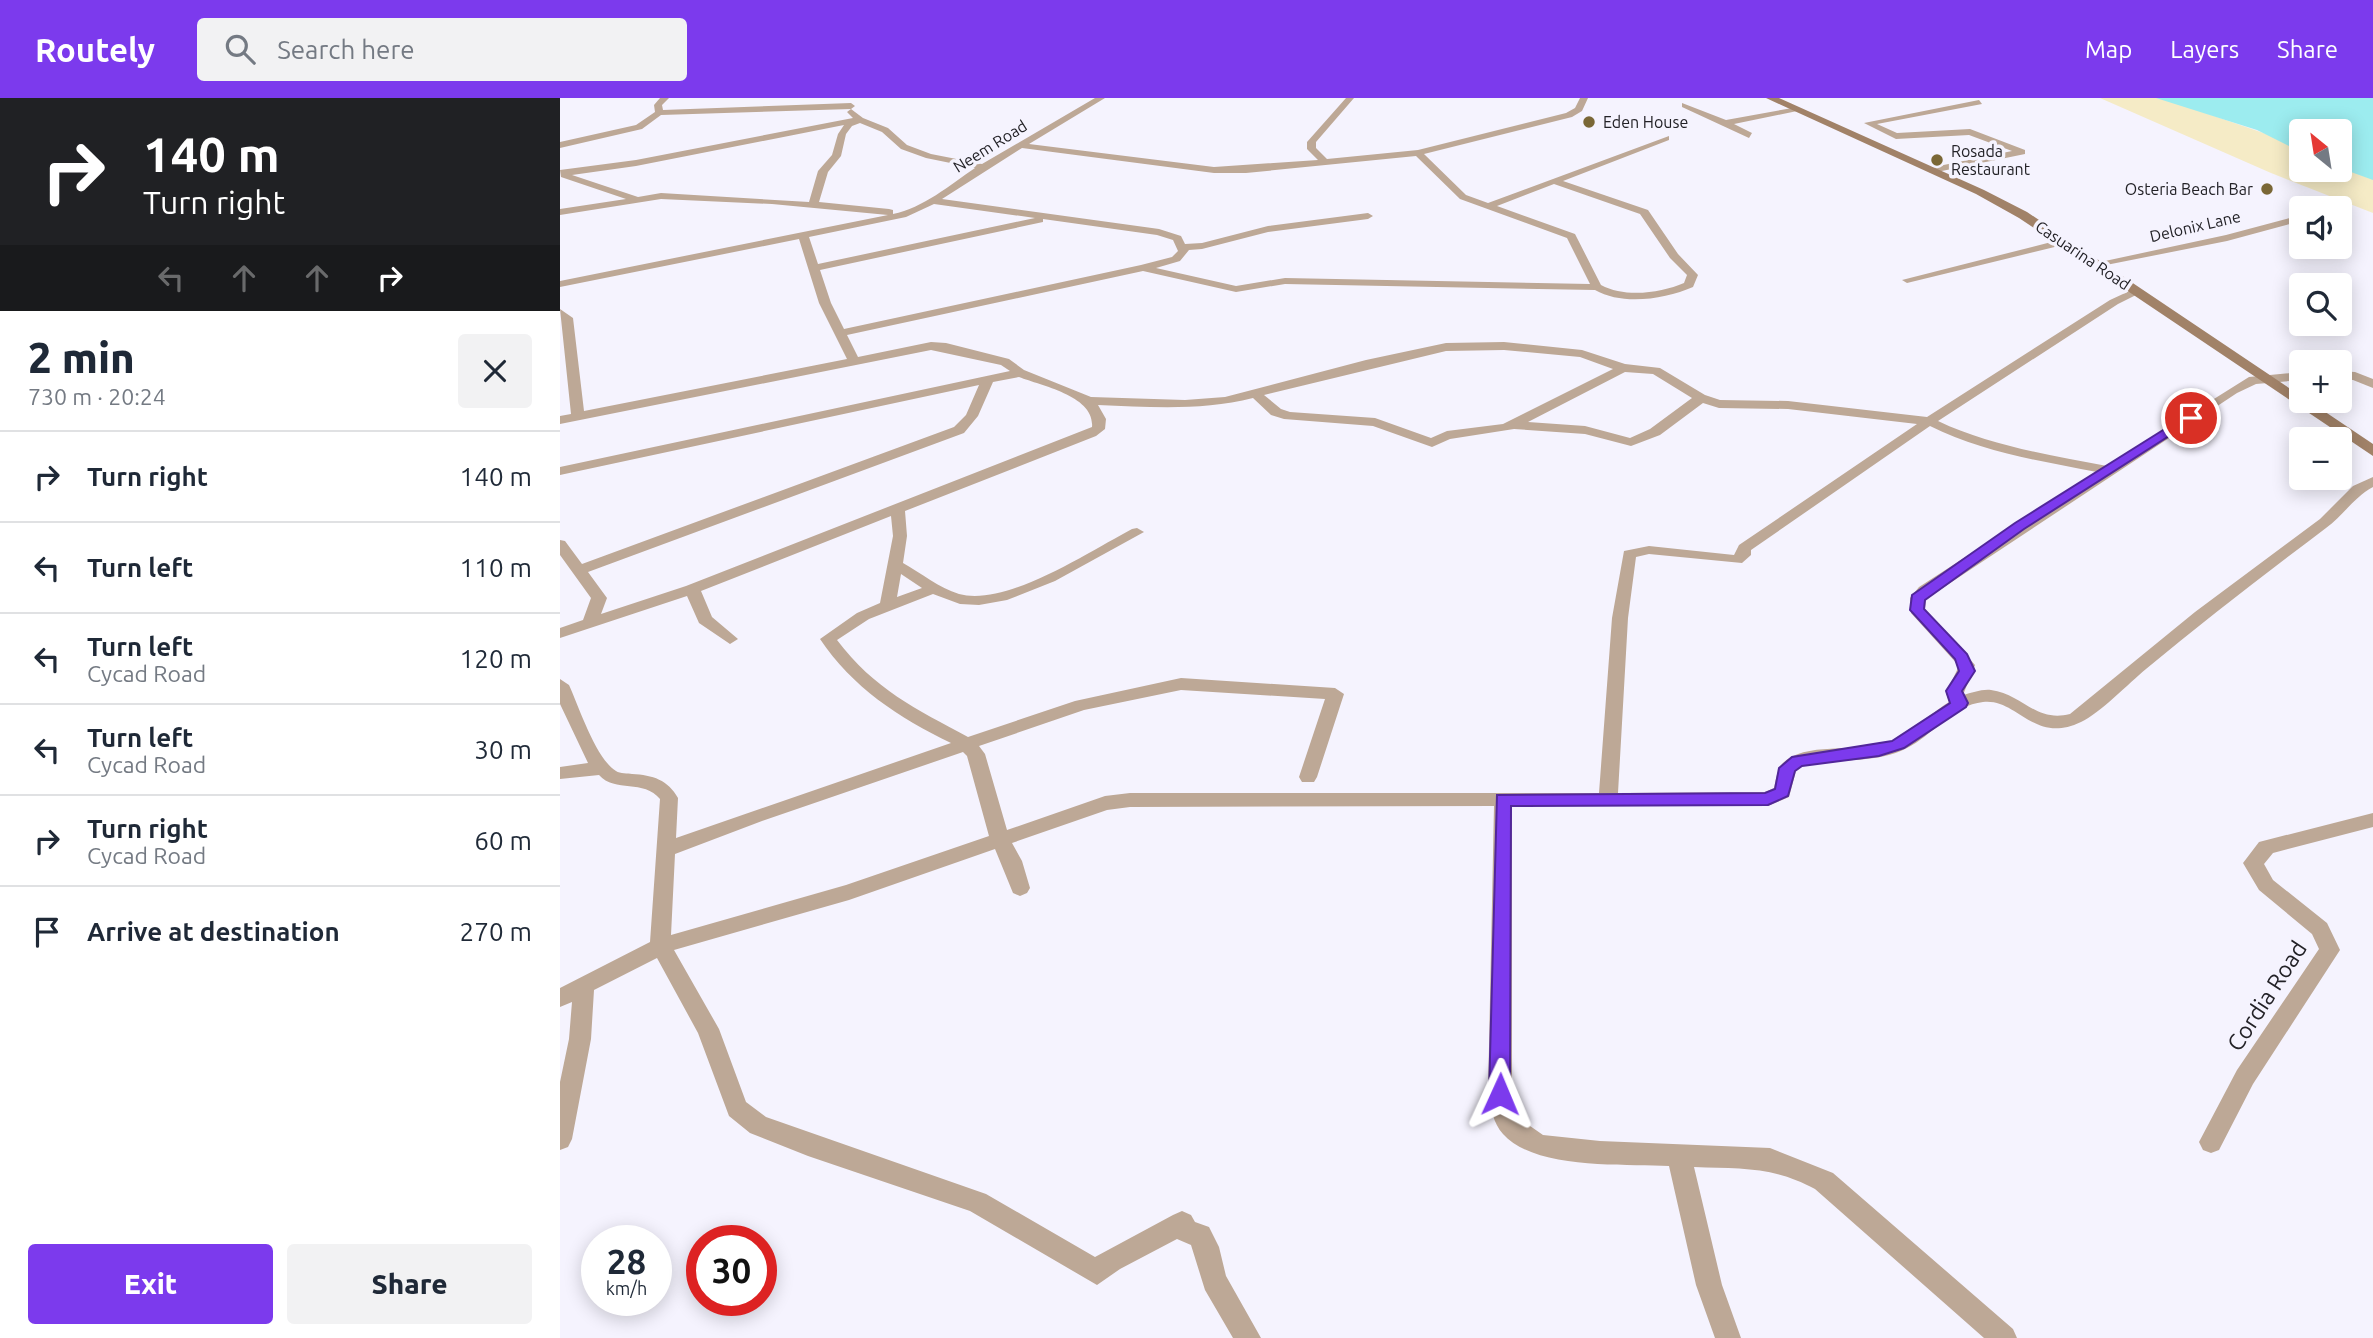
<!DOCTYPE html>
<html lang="en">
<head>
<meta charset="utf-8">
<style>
  :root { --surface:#fff; --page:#f2f2f3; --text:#1f2937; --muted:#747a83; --line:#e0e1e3; --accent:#7c3aed }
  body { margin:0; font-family:Ubuntu,sans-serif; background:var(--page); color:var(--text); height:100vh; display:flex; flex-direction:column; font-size:26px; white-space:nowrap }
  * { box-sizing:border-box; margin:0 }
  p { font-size:23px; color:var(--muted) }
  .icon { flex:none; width:38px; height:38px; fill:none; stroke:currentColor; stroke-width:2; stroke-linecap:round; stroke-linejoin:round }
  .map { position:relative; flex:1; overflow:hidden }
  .sheet { display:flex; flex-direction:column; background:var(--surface); width:560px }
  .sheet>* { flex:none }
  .hud { background:#202124; color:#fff; overflow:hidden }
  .needle { width:46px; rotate:330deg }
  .controls { position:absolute; left:1729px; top:21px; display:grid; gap:14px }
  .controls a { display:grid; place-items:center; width:63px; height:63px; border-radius:7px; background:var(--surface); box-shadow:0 4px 18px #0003; font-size:35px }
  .speed { position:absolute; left:21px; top:1127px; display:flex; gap:14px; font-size:35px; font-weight:700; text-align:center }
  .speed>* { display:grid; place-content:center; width:91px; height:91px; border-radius:50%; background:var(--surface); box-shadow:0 4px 18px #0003; line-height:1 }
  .speed small { font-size:18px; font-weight:400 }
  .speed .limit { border:10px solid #d22; background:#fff; color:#111 }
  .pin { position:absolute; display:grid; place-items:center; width:60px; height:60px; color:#fff; margin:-30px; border:4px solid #fff; border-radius:50%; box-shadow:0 2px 7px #0007 }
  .me { position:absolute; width:77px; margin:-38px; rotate:1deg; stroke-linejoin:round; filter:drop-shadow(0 0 5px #0008) }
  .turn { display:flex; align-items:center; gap:24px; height:147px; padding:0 28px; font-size:32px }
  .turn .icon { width:91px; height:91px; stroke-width:2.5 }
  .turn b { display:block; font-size:49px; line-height:60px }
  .lanes { display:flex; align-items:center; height:66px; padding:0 28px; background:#0003; justify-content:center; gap:35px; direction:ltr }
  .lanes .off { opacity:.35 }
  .round { display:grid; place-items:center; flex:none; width:74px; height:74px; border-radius:7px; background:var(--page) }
  .head { display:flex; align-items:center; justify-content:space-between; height:119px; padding:0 28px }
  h1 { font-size:42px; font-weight:800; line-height:52px }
  .button { display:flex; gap:14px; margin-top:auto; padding:14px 28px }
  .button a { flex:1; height:80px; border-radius:7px; background:var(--accent); color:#fff; font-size:28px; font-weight:800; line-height:80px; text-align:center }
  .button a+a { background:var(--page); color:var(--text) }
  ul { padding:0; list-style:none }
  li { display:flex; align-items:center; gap:21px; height:91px; padding:0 28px; border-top:2px solid var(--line) }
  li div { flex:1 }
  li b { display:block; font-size:26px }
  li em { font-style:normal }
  header { display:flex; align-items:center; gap:42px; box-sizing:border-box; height:98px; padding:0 35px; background:var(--accent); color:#fff }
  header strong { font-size:33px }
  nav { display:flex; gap:38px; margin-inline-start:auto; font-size:24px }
  .search { width:490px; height:63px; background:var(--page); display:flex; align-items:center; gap:18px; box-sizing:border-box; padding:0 24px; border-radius:7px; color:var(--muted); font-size:26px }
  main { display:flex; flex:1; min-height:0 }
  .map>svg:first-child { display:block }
  .sand { fill:#f5ebc6 }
  .water { fill:#9cecef }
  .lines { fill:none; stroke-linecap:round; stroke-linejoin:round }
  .street { fill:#bda896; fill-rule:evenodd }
  .secondary { fill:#a18268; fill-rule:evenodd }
  .route { fill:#7c3aed; stroke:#51269a; stroke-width:2 }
  .poi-dot { fill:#7a6736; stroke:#f5f3fe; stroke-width:2.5 }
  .labels { text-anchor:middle; stroke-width:7; stroke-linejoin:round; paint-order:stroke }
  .far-poi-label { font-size:16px; fill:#232227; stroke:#f5f3fe; text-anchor:start }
  .far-street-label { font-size:16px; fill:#232227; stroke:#f5f3fe }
  .near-street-label { font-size:23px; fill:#232227; stroke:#f5f3fe }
</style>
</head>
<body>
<header>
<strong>Routely</strong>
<div class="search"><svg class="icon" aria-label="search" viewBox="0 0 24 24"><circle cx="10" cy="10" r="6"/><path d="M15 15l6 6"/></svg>Search here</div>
<nav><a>Map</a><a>Layers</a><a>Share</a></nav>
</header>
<main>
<section class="sheet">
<div class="hud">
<div class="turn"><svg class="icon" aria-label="right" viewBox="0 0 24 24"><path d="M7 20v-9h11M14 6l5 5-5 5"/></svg><div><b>140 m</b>Turn right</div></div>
<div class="lanes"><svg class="icon off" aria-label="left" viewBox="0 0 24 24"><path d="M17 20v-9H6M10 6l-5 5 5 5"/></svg><svg class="icon off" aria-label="ahead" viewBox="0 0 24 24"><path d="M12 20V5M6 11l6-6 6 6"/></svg><svg class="icon off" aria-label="ahead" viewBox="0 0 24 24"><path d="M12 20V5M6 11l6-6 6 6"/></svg><svg class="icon" aria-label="right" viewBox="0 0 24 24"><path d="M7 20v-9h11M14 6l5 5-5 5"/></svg></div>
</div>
<div class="head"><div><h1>2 min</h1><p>730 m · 20:24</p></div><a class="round"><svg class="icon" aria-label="close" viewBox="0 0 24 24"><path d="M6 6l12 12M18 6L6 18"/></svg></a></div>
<ul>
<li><svg class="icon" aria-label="right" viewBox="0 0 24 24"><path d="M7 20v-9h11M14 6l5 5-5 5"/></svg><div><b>Turn right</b></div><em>140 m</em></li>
<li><svg class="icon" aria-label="left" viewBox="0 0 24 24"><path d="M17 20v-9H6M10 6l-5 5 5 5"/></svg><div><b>Turn left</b></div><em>110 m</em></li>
<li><svg class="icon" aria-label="left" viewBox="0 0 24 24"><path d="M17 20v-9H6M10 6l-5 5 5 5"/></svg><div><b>Turn left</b><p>Cycad Road</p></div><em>120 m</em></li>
<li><svg class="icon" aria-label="left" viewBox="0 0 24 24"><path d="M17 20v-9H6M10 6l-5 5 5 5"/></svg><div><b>Turn left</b><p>Cycad Road</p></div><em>30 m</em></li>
<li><svg class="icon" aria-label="right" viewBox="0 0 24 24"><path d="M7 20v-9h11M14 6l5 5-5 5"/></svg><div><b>Turn right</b><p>Cycad Road</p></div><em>60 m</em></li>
<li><svg class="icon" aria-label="arrive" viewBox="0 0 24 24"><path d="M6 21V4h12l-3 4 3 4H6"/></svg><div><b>Arrive at destination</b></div><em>270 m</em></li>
</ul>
<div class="button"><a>Exit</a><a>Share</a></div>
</section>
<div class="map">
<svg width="1813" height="1240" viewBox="0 0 1813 1240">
  <rect width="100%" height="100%" fill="#f5f3fe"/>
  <polygon class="sand" points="1540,0 1602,0 1741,48 1741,72 1780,72 1780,63 1813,78 1813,115 1711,75"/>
  <polygon class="water" points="1596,0 1813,0 1813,82 1780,70 1780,33 1741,33 1741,54 1697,32"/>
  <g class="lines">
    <g class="street">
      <polygon points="100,0 109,0 102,7 103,12 291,5 295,8 291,11 101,17 82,31 0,50 0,44 76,27 95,14 94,7"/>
      <path d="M535 0H545L469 46 654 69 758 62 747 51V44L786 0H794L756 44V50L767 61 858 52 1006 15 1015 10 1020 0H1028L1022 13 1012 19 864 56 906 97 928 105 1109 38V42L1003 83 1088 112 1118 156 1138 177 1133 189C1105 201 1063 208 1035 192L725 186 676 194 583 173 287 237 298 259 371 244 386 245 449 261 464 272 531 299 625 302 665 299 806 262 886 245 944 244 1022 252 1065 266 1100 270 1145 297 1160 302 1228 303 1367 319 1550 202 1576 190 1582 193 1580 195 1558 206 1378 323C1430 348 1491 357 1547 368L1689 279 1741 274V282L1696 286 1677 295 1366 501 1365 511 1415 567 1403 597C1412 595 1421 591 1431 592 1462 596 1476 625 1510 616L1635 514 1760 421 1793 388 1813 379V389C1794 399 1783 418 1766 430 1705 476 1645 522 1586 571 1569 585 1539 616 1521 624 1473 647 1458 600 1423 604 1393 607 1372 638 1347 650 1314 667 1277 659 1243 668L1236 673 1229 699 1208 708H952V996L954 1011 960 1021 983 1037 1040 1043 1210 1050 1273 1075 1453 1231 1457 1240H1424L1255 1091C1213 1068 1181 1071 1134 1069L1162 1187 1181 1240H1155L1136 1187 1109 1068C1064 1066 975 1072 943 1036 933 1025 931 1010 928 996L934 708 570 709 547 712 452 745 462 763 470 790 467 795 460 798 453 795 435 751 289 802 114 852 159 931 186 1004 206 1019 426 1096 535 1159 613 1117 622 1113 631 1117 635 1124 649 1129 659 1149 666 1178 701 1240H673L645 1192 631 1147 617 1141 560 1171 537 1187 410 1113 248 1058 190 1035 169 1018 138 935 97 860 34 892 31 941 12 1041 8 1049 0 1052V984L9 941 12 904 0 909V890L90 844 100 701C84 681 55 695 39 677L0 681V669L28 665 0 606V581L9 587C19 609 36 661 56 673 60 676 68 675 72 676 93 677 108 682 118 700L116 740 391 645C339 620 292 589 260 541L297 515 320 505 333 438 331 418 141 493 152 519 178 541 170 546 139 525 127 498 0 540V530L23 522 31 500 0 457V442L5 443 22 466 394 329 406 317 419 287 0 377V369L450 273 441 267 371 252 0 326V318L11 316 0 211 13 220 24 313 287 261 259 205 239 141 0 189V183L328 117 212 106 101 101 0 117V111L66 101 1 79 0 72 76 62 293 20 287 14 291 11 303 20 328 30 347 47 371 56 422 66ZM300 25 322 34 341 51 366 60 415 70C390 87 363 110 333 116V112L329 111 259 104 268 74 281 58 286 36 292 28ZM284 27 278 36 272 57 258 73 249 104 101 95 78 99 12 77 76 68ZM462 50 654 75H686L856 58 900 101 1007 140 1030 186 725 180 676 188 596 170 620 163 629 152 642 151 708 134 808 121 813 118 808 115 708 128 642 145 625 146 621 138 599 131 382 101ZM994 86 1080 116 1110 160 1127 177 1124 185C1101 195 1065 200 1041 187L1015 136 937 108ZM374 106 475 120 258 166 249 139 346 119ZM483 121 597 137 613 142 618 153 612 159 581 167 284 231 271 205 260 172 483 124ZM944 252 1020 259 1053 271 943 326 887 333 871 340 815 320 730 314 721 311 704 297 886 253ZM1065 274 1093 276 1132 300 1090 331 1070 340 1025 328 968 324ZM459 279C482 288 535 298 532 329L126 488 41 516 47 500 28 474 404 335 418 318 433 284ZM693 300 711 317 724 321 813 328 872 349 890 341 954 331 1025 336 1071 348 1100 337 1143 305 1159 310 1228 311 1357 326 1179 447 1174 457 1089 448 1064 453 1052 520 1039 695H570L545 698 447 732 425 656 419 648 524 612 621 592 765 601 739 679 742 684H754L757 679 784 596 775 590 621 580 515 603 408 639C356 611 314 591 277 542L309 521 373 496 400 506 419 507 447 502 495 483 584 434 577 430 572 431C530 453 447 509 399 496 379 490 361 475 343 465L347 438 345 413 536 338 545 331 546 321 538 307C590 309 642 313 693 300ZM1370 328C1421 354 1481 363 1537 374L1359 489 1350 500 1351 515 1399 568 1386 595 1389 604C1368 617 1349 638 1324 646 1297 654 1243 644 1223 665 1217 671 1216 682 1214 690L1205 694 1058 695 1068 520 1076 459 1089 456 1182 465 1191 457V452ZM341 476 362 490 337 499ZM403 654 407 658 429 738 286 787 111 837 115 756 202 723Z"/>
      <polygon points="1419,2 1422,6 1317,26 1337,35 1410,31 1465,52 1465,56 1372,75 1369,74 1369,70 1452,53 1409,37 1336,41 1304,25"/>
      <polygon points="1122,5 1166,22 1238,9 1242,12 1174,26 1192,35 1189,40 1122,9"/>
      <polygon points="1788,106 1791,107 1791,111 1780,114 1780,110 1776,110"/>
      <polygon points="1741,117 1741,123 1667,143 1536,169 1531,166 1666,137"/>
      <polygon points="1503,141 1508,144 1507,146 1347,185 1342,182"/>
      <polygon points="1780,273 1795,274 1813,281 1813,290 1793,282 1780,281"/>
      <polygon points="1813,715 1813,729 1713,755 1704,766 1713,782 1767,825 1780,852 1693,986 1659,1052 1651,1055 1643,1052 1639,1044 1677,972 1759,851 1752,836 1699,792 1683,765 1699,744"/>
    </g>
    <polygon class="secondary" points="1206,0 1219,0 1424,92 1467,114 1741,298 1741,303 1749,303 1813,346 1813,358 1459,120 1416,96"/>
  </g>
  <polygon class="route" points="1627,317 1637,320 1464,431 1365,502 1364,511 1407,556 1415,573 1402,593 1408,605 1406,609 1344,650 1319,658 1242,668 1235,673 1228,698 1208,707 951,708 950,996 947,1003 940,1006 932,1003 929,996 937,697 1205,695 1215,691 1219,670 1232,659 1332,643 1390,605 1386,593 1399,573 1395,561 1350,512 1352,497 1455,425"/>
  <g class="poi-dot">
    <circle cx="1029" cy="24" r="7"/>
    <circle cx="1377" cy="62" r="7"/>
    <circle cx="1707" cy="91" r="7"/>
  </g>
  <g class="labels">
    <g class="far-poi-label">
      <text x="1043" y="30">Eden House</text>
      <text x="1391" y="59">Rosada<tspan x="1391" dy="18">Restaurant</tspan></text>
      <text x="1693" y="97" text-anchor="end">Osteria Beach Bar</text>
    </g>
    <g class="far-street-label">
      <text transform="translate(430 48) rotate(-32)" y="6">Neem Road</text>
      <text transform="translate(1635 128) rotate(-13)" y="6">Delonix Lane</text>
      <text transform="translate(1523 157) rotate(34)" y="6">Casuarina Road</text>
    </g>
    <g class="near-street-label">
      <text transform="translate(1707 898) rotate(-57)" y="8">Cordia Road</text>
    </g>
  </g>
</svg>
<div class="controls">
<a><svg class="needle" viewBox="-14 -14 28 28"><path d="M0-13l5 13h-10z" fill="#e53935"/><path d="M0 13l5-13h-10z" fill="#747a83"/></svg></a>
<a><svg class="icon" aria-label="sound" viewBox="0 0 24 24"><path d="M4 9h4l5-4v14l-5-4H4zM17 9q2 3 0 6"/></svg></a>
<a><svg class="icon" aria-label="search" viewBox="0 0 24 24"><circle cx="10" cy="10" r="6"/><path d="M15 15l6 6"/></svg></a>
<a>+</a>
<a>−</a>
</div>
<div class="speed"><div>28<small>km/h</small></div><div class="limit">30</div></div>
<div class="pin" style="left:1631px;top:320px;background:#d93025"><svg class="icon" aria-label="arrive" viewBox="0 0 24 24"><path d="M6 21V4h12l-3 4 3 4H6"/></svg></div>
<svg class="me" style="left:940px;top:996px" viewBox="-20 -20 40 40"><path d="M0-17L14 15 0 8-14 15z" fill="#7c3aed" stroke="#fff" stroke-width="4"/></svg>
</div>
</main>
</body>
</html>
